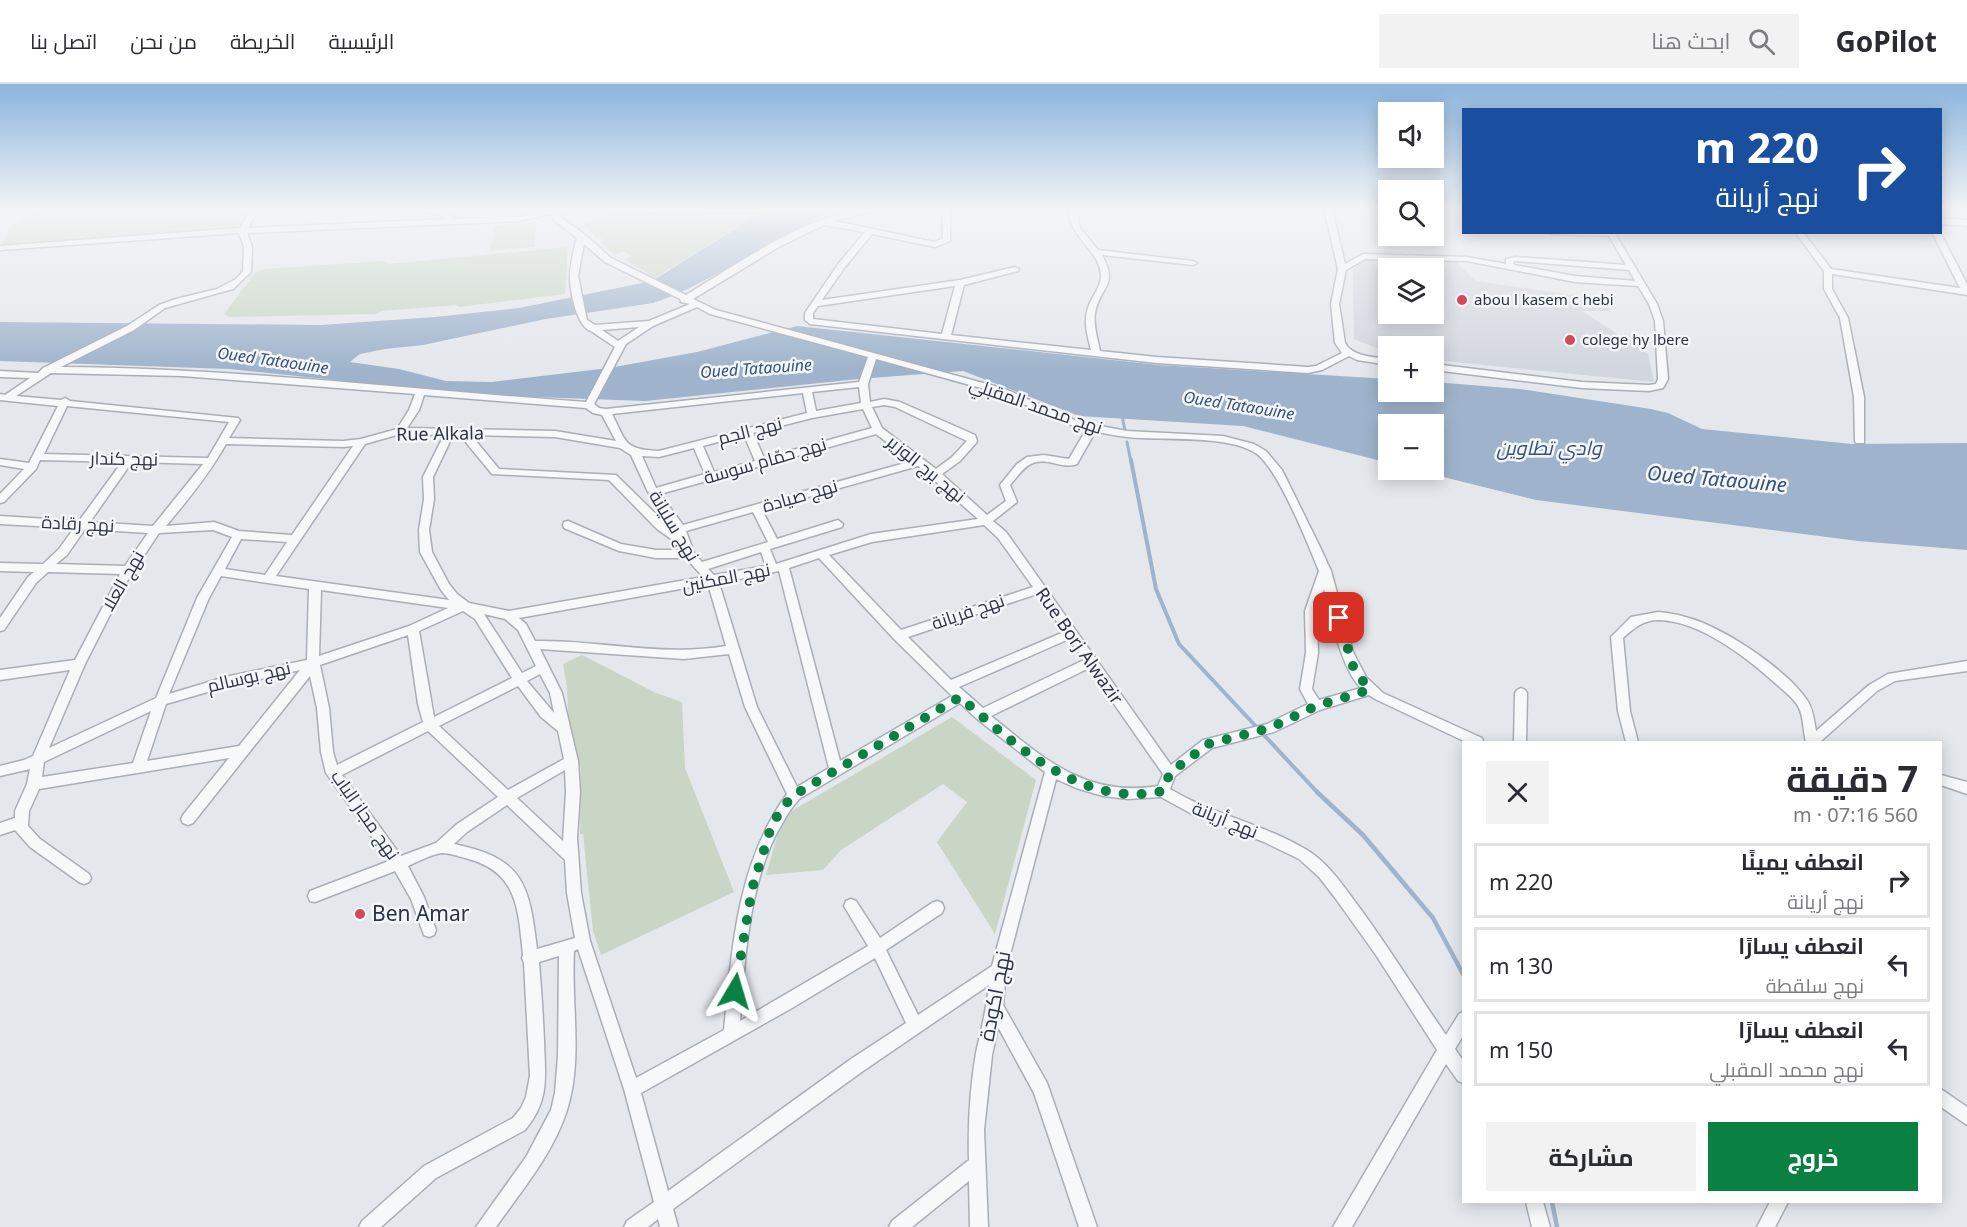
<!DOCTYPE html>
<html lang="ar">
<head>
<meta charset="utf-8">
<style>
  :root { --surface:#fff; --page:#f2f2f3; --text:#2b2b33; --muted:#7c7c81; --line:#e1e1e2; --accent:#0b8043 }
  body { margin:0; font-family:"Noto Sans",Cairo,sans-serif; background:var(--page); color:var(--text); direction:rtl; height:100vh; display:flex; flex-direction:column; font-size:22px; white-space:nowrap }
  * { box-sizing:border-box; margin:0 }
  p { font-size:20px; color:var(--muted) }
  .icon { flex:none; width:33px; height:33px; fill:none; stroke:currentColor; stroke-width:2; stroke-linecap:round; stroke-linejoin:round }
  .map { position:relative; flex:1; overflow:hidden; direction:ltr }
  .sheet { position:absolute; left:1462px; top:657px; width:480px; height:462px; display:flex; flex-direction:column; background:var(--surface); border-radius:0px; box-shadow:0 3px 15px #0003; direction:rtl }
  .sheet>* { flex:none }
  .top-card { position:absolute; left:1462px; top:24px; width:480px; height:126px; border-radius:0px; box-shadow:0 3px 15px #0003; direction:rtl; background:#1a4fa0; color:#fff; overflow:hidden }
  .controls { position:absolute; left:1378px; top:18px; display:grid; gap:12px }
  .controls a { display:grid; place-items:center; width:66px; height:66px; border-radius:0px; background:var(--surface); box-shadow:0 3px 15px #0003; font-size:30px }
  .pin { position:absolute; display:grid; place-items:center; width:51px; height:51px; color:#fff; margin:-26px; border-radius:12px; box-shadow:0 3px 9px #0006 }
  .me { position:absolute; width:66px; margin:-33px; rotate:7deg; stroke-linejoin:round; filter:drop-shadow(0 0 4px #0008) }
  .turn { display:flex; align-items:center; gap:21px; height:126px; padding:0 24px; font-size:27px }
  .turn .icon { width:78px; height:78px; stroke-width:2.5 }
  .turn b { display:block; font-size:42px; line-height:51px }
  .round { display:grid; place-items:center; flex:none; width:63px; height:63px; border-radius:0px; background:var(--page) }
  .summary { display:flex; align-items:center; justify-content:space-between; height:102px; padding:0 24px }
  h1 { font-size:36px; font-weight:700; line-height:45px }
  .action { display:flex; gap:12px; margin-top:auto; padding:12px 24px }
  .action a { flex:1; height:69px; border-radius:0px; background:var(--accent); color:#fff; font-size:24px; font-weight:700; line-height:69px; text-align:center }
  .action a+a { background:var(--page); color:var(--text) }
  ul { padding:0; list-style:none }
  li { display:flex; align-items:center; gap:18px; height:75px; margin:0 12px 9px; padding:0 12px; border:3px solid var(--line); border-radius:0px }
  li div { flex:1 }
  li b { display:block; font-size:22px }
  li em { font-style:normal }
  header { display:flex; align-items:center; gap:36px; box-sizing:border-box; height:84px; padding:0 30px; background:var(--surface); border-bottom:2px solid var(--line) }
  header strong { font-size:28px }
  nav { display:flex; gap:33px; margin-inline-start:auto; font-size:21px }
  .search { width:420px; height:54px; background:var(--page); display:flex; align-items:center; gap:15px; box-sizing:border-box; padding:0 21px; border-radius:0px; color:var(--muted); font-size:22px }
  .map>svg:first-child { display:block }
  .built { fill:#d2d6de; fill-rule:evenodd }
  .green { fill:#c9d6c5 }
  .water { fill:#9fb4cc }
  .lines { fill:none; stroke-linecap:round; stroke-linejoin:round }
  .stream-far2 { stroke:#9fb4cc; stroke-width:3 }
  .stream-far1 { stroke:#9fb4cc; stroke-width:4 }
  .stream { stroke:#9fb4cc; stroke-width:4.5 }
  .minor-casing { stroke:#a9aeb7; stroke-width:3 }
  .major-casing { stroke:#a3abb8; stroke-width:3 }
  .minor { fill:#f7f8fa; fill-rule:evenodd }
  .major { fill:#fff; fill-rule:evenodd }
  .route { stroke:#0b8043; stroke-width:10; stroke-dasharray:0 18 }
  .poi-dot { fill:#d1495b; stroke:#f4f6f9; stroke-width:2 }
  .labels { text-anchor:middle; stroke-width:5; stroke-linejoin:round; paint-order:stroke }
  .far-poi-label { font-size:15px; fill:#2b3445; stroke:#f4f6f9; text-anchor:start }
  .far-water-label { font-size:16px; font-style:italic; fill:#34527a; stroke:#f4f6f9 }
  .street-label { font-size:18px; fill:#2b3445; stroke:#f4f6f9 }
  .water-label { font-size:20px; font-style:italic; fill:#34527a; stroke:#f4f6f9 }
  .near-poi-label { font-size:21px; fill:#2b3445; stroke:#f4f6f9; text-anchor:start }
  .near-street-label { font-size:21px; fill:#2b3445; stroke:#f4f6f9 }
</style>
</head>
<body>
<header>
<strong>GoPilot</strong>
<div class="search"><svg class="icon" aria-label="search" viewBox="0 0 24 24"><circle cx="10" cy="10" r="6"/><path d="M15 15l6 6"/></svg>ابحث هنا</div>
<nav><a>الرئيسية</a><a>الخريطة</a><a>من نحن</a><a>اتصل بنا</a></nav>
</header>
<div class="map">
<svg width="1967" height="1143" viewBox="0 0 1967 1143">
  <rect width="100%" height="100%" fill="#e4e7ec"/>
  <path class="built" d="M1367 174 1457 178 1475 197 1603 215 1610 227H1582L1648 270 1654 298 1434 276V262H1389V269L1354 255 1353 185ZM1389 184H1434V230H1389Z"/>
  <g class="green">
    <polygon points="39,125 252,125 240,141 233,144 2,161 8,145"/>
    <polygon points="613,127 753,134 655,194 625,176 631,172 623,167 615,171 601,159 603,157 600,153 596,154 583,140"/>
    <polygon points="536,138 535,163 489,167 496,141"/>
    <polygon points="568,163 565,210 459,223 456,221 382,227 376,230 230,233 224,230 255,189 265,185 384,177 389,180"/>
    <polygon points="582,571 656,609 682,618 685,684 734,808 601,871 593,847 583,750 580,750 581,685 569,648 567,602 563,580"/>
    <polygon points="952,633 1036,696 995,850 937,758 967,718 943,700 841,766 823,786 766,791 783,732"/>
  </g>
  <polygon class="water" points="780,125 829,125 791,152 678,210 653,219 546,235 423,261 385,265 360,270 350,278 399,285 446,297 492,298 609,284 697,268 797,242 1159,281 1389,295 1389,308 1434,308 1434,298 1520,305 1651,325 1668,329 1702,345 1852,360 1967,359 1967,466 1858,457 1536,416 1415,386 1434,386 1434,340 1389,340 1389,379 1243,342 1079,332 963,287 858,295 645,317 477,311 229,285 0,277 0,238 321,241 435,233 519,224 652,197 753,134"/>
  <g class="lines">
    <g class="stream-far2">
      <polyline points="1122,332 1126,351"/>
      <polyline points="1127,358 1131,378"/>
    </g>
    <polyline class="stream-far1" points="1131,376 1156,505 1179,560 1318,709"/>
    <g class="stream">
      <polyline points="1317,708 1363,751 1433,834 1464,892"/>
      <polyline points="1552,1118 1557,1143"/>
    </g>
    <defs>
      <g id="minor">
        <path d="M251 125H259L248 144 447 135 437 130 420 127 419 125 442 126 457 135 519 133 547 125H560V128H557L562 134 584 150 611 174 686 211C736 181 814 125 873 125L872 127 835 137 934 158 943 154 942 125H950V157L935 163 872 150 845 183 822 216 960 196 1015 183 1019 185 1018 187 964 201 951 251 1091 266C1088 253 1083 238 1088 224 1091 213 1102 203 1101 190 1098 164 1071 156 1068 125H1076L1080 144 1098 166 1193 177 1197 179 1193 181 1102 171C1119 202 1100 202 1095 229 1093 242 1098 255 1100 267L1157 273 1308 283 1316 282 1342 269 1335 259 1331 220 1338 185 1324 125H1332L1345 180 1363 170 1467 173 1506 180V175L1516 173 1626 181 1609 152 1552 150 1548 148H1614L1657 220 1663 237 1668 295 1663 304 1649 307 1582 304 1434 286V280L1582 298 1649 301 1656 300 1658 295 1655 237 1649 220 1638 202 1575 198 1467 177 1365 175 1346 186 1339 220 1345 259C1353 273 1374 273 1389 275V281L1357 276 1349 272 1322 286 1308 289 1157 279 810 240 805 236V229L839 179 865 148 824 141 777 164 693 215 716 226 1005 305 1079 338 1127 347 1223 352 1254 360 1266 367 1282 386 1319 461 1331 487 1353 568 1366 593 1383 609 1482 654 1483 658H1466L1375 615 1369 611 1320 626 1274 648 1212 664 1175 692 1170 705C1213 731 1264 740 1307 766 1328 779 1342 800 1356 819 1388 862 1416 908 1446 951L1459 930 1464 927V950L1455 965 1464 978V999L1458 997 1446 980 1352 1143H1333L1437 966 1376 871 1336 815 1319 793 1299 775 1264 758 1192 730 1161 713 1128 715 1103 712 1076 704 1056 695 1006 886 1003 921 1047 999 1097 1143H1079L1034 1009 998 943 992 971 984 1046 988 1143H970L969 1097 912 1143H889L892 1137 969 1076C968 1041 970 1004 976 969 981 946 987 924 989 901L863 987 673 1125 678 1143H660L658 1135 648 1143H624L627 1137 654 1118 624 1005 578 865 574 867C571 919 583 976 567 1026 553 1070 522 1106 496 1143H476L526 1073 551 1026 555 1009 558 972 559 872 539 878C541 904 543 931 544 957 545 993 550 1016 525 1046L436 1094 381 1143H359L362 1137 424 1082 513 1034 521 1024 526 1013 530 992 524 879 522 874 523 871C518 824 518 787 465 774 458 772 449 769 442 769 432 770 417 778 408 782L424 813 436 846 434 851 429 853 424 851 411 815 395 787 315 818 310 817 308 812 310 807 389 777 326 689 321 668 317 624 310 592 193 739 188 741 183 739 181 735 183 731 229 674 39 705 29 727 28 742 40 755 89 790 91 794 89 798 84 800 79 798 30 763 15 746 0 751V739L15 734V727L27 700 30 685 0 692V682L24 676 33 672 70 586 0 596V586L75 576 120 490 48 488 36 499 4 546 0 547V534L28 493 34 488 0 487V479L43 480 59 465 74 444 0 440V432L79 437 122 378 40 376 36 385 4 418 0 419V410L24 385 0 381V375L29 379 58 322 0 316V310L5 311 30 294 0 293V287L38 289 43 284 127 242 159 221 176 215 217 205 236 195 243 187 244 163 239 149 0 166V162L240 144ZM551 130 556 138 577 154C574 166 570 180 570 193 570 208 577 243 591 247L615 263 586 318C411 306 237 284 61 283L134 246 165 224 233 205 251 188 252 163 247 149 519 137ZM584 160 605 178 680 215 681 218 690 220 649 237 595 241 587 236 578 192ZM1516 177 1629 186 1635 197 1575 192 1514 181 1513 178ZM955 202 942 250 813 235V229L818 222ZM697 223 710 230 868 273 859 298 606 325 599 324 594 320 626 260 653 242ZM639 243 618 257 602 246ZM876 275 999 309 1073 342 1086 346 1069 375 1044 371 1027 373 1017 380 1000 401 1006 417 987 431 942 390 960 377 976 359 977 357 975 351 900 318 884 315 870 318 868 300ZM51 289 182 292 415 310 409 326 397 345 361 355 343 357 229 354 240 336 238 334 70 317 65 314 61 316 16 312ZM859 303 861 319 816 327 812 308ZM803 309 807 329 659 367C624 365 627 360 612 330ZM424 311 586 324 593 329 602 331 616 357 555 347 407 344 419 326ZM884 321 895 323 967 357 952 373 936 385 882 344 872 323ZM67 322 229 338 208 374 44 370ZM863 325 872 344 764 374 753 349 812 334ZM1095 348C1105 349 1116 352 1127 353 1162 357 1229 350 1257 370 1279 387 1308 460 1319 487L1305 527 1306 569 1300 605 1308 620 1267 640 1203 656 1171 681 1006 448 993 437 1017 418 1010 401C1024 385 1029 373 1053 379 1062 381 1068 383 1077 380ZM400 350 444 351 423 393 424 415 419 446 420 468 441 506 449 516 276 492 365 360ZM876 350 912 377 683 441 660 410ZM453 351H460L492 390 609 396 657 445 681 462 682 466H656L621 460 568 437 564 438 563 441 564 444 619 467 656 474H686L703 493 509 527 469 519 457 510 449 500 432 468 429 446 434 415 433 393ZM471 351 555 353 620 364 631 371 648 408 675 447 665 439 616 391 499 385ZM744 351 755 377 714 388 703 362ZM226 360 343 363 353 362 292 451 239 447 214 438 166 442C188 416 209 390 226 360ZM694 364 705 390 656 404 642 372 659 373ZM132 378 203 380 153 442 90 438ZM918 382 978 435 871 450 776 480 770 465 842 443 843 440 838 436 777 455 762 426ZM753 428 768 458 702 478 694 469 686 447ZM984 441 998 454 1033 503 901 546 829 471 872 458ZM85 445 148 449 125 482 56 480 67 471ZM213 446 232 453 197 514 156 614 49 664 85 580 126 499 159 449ZM241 455 287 458 265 491 225 485ZM761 468 766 482 714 491 708 485ZM819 474 894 555 952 612 840 677 789 484ZM779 487 829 684 797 703 757 623 719 499ZM221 492 309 505 307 576 225 593 169 610 209 514ZM708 500 726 562C663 573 599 556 535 557L526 540 519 534ZM1324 505C1331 532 1341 585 1361 604L1319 616 1312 605 1318 569 1317 527ZM321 506 448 524 409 542 319 572ZM1037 510 1064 548 951 596 908 553ZM463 527 475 535 512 594 434 633 419 547ZM484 530 505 535 518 546 536 582 522 589ZM408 551 418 620 423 638 337 681 333 668 329 624 320 581ZM1069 555 1084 576 983 624 959 603ZM540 565 684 575 729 570 745 623 787 710C737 779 732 864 724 946L636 994 590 857 581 809 577 754 580 708 578 677 562 609ZM1089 584 1163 690 1158 702C1086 714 1043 674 991 632ZM300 586 239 662 147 677 166 620 225 603ZM540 590 550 609 554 629 527 597ZM518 602 541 633 558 647 564 675 508 706 439 642ZM960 619 977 635 1045 688 992 882 918 931 886 866 942 829 944 824 942 819 937 817 932 819 880 854 856 817 851 815 846 817 844 822 868 862 740 937C745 874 749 793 783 738 787 730 793 722 799 715ZM151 627 133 679 42 693 44 678ZM428 647 498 713 457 740 436 759 401 772 342 691ZM565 686 566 708 563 757 517 714ZM507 721 565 776 567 809 575 854 537 865C529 799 523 774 454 760L467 748ZM875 874 906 939 851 975 668 1107 641 1009 792 924Z"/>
        <polygon points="1795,148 1803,148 1831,185 1960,204 1932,148 1940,148 1967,200 1967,211 1832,190 1832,205 1848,234 1864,313 1864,359 1856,359 1855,357 1854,313 1840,234 1824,205 1824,187"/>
        <path d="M1658 528C1667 529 1676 530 1685 533 1722 542 1786 585 1807 616 1813 625 1814 636 1816 647L1869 601 1888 590 1967 577V587L1895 597 1877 607 1820 658H1806C1803 647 1804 632 1798 622 1793 614 1783 606 1775 599 1746 573 1700 537 1659 536 1643 536 1634 544 1623 554L1630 627 1638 658H1626L1618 627 1611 553 1631 533Z"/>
        <polygon points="1521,604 1525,606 1527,609 1526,658 1514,658 1515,609 1517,606"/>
        <polygon points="1941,691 1967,698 1967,710 1941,701"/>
        <polygon points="1941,1005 1967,1023 1967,1041 1941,1023"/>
        <polygon points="1526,1118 1543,1118 1550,1143 1532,1143"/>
        <polygon points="1770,1118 1788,1118 1775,1143 1757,1143"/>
      </g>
      <g id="major">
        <path d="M545 125H569C564 130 550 130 545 125Z"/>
        <polygon points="645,125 770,125 765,128 650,128"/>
        <polygon points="1941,134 1967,136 1967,142 1941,140"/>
      </g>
    </defs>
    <use href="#minor" class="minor-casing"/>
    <use href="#major" class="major-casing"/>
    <use href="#minor" class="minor"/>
    <use href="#major" class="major"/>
  </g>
  <linearGradient id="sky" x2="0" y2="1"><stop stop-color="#8bb4dd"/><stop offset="0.44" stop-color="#f3f4f6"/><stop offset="1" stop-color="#f3f4f6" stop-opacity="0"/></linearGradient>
  <rect width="1967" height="285" fill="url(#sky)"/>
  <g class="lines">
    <path class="route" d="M735 907 752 805 772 740 784 722 794 711 960 613C1016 662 1083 725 1163 707L1170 689 1208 660 1270 644 1316 622 1369 606 1353 582 1339 534"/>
  </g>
  <g class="poi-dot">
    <circle cx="1462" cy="216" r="6"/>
    <circle cx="1570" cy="256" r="6"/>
    <circle cx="360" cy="830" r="6"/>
  </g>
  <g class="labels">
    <g class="far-poi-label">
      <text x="1474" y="221">abou l kasem c hebi</text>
      <text x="1582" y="261">colege hy lbere</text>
    </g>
    <g class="far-water-label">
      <text transform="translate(273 276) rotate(8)" y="6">Oued Tataouine</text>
      <text transform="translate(756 284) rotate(-4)" y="6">Oued Tataouine</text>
      <text transform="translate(1239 321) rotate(9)" y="6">Oued Tataouine</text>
    </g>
    <g class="street-label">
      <text transform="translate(1036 322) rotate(19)" y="6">نهج محمد المقبلي</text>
      <text transform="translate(750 347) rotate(-14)" y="6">نهج الجم</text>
      <text transform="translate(440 350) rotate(-1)" y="6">Rue Alkala</text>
      <text transform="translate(124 375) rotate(1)" y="6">نهج كندار</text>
      <text transform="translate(765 377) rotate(-16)" y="6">نهج حمّام سوسة</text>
      <text transform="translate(926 385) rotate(39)" y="6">نهج برج الوزير</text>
      <text transform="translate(800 412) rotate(-16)" y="6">نهج صيادة</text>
      <text transform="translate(78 440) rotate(3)" y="6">نهج رقادة</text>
      <text transform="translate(674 442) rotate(59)" y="6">نهج سليانة</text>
      <text transform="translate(726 494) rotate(-11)" y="6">نهج المكنين</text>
      <text transform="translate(123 497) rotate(-60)" y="6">نهج العلا</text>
      <text transform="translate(968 528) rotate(-19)" y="6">نهج فريانة</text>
      <text transform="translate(1079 562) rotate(55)" y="6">Rue Borj Alwazir</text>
      <text transform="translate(249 593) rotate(-13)" y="6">نهج بوسالم</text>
      <text transform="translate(365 731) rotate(55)" y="6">نهج مجاز الباب</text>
      <text transform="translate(1225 736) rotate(22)" y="6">نهج أريانة</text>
    </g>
    <g class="water-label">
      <text x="1549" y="371">وادي تطاوين</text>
      <text transform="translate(1717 395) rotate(5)" y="7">Oued Tataouine</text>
    </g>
    <g class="near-poi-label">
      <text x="372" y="837">Ben Amar</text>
    </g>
    <g class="near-street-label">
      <text transform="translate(995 912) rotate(-79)" y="7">نهج اكودة</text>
    </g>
  </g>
</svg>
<div class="controls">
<a><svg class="icon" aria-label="sound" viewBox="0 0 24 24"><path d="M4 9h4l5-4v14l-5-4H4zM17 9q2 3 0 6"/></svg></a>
<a><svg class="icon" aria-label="search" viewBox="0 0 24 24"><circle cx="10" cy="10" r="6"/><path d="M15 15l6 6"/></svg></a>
<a><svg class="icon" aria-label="layers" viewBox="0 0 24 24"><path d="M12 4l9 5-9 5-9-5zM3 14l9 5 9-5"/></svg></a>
<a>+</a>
<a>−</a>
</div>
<div class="pin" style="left:1339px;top:534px;background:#d93025"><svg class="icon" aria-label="arrive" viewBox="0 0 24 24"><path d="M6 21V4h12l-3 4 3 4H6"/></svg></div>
<svg class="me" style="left:735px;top:907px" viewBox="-20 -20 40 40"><path d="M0-17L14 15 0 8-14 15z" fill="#0b8043" stroke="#fff" stroke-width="4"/></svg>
<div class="top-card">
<div class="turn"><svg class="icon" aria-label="right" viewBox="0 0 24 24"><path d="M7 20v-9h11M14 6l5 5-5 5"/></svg><div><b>220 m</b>نهج أريانة</div></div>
</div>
<section class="sheet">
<div class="summary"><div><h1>7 دقيقة</h1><p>560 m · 07:16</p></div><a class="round"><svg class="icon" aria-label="close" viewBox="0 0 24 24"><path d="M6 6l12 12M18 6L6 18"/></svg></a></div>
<ul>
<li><svg class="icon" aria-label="right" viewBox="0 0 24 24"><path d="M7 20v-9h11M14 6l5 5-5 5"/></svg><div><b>انعطف يمينًا</b><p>نهج أريانة</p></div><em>220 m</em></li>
<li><svg class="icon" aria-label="left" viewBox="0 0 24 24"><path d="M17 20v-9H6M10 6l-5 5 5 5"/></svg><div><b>انعطف يسارًا</b><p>نهج سلقطة</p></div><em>130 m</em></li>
<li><svg class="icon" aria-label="left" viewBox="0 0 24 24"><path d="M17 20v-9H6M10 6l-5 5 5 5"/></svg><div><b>انعطف يسارًا</b><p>نهج محمد المقبلي</p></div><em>150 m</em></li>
</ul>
<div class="action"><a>خروج</a><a>مشاركة</a></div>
</section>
</div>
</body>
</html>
